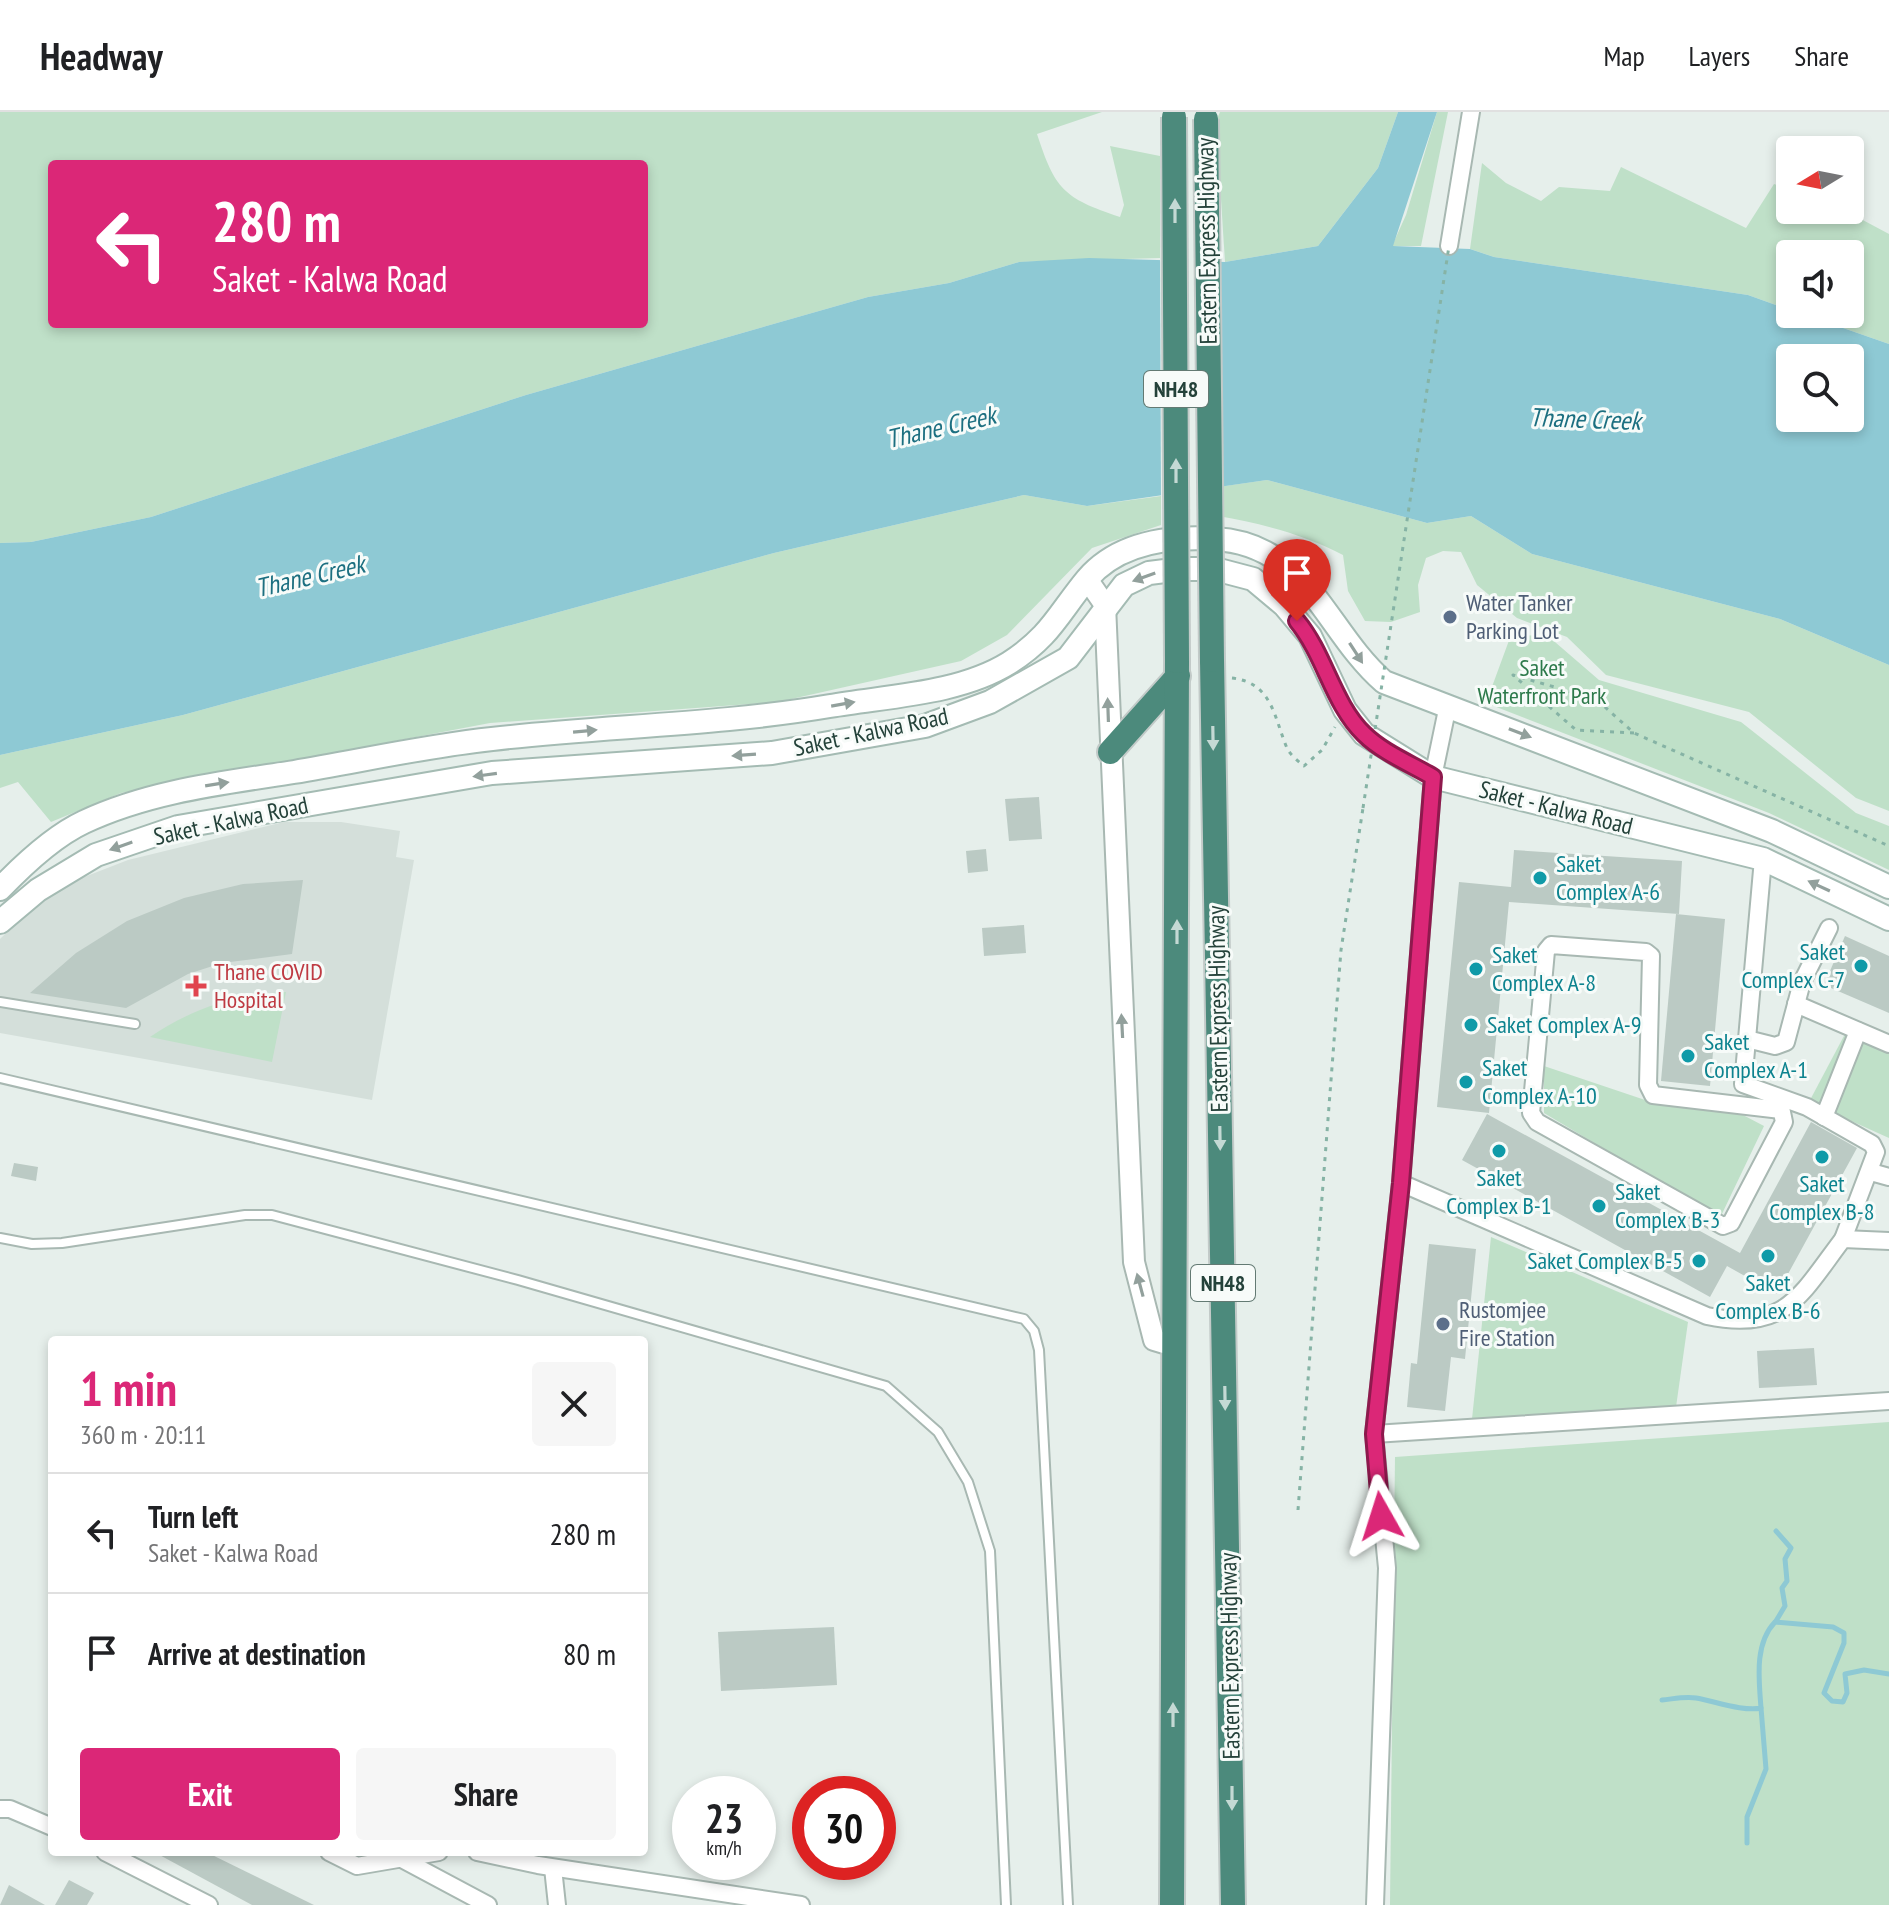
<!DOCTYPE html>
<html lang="en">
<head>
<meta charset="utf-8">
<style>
  :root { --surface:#fff; --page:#f6f6f6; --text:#202124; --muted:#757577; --line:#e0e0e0; --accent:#db2777 }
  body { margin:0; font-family:"PT Sans Narrow",sans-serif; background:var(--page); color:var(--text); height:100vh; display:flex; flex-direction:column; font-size:30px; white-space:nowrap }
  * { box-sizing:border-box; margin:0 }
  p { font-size:26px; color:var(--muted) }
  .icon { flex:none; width:44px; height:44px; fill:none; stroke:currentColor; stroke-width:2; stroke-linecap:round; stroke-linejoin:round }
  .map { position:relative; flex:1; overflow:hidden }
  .sheet { position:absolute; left:48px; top:1224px; width:600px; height:520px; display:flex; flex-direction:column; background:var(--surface); border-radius:8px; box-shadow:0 4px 12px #0003 }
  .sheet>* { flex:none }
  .guide { position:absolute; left:48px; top:48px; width:600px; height:168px; border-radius:8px; box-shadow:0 4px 12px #0003; background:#db2777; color:#fff; overflow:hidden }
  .needle { width:52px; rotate:260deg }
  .fabs { position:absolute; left:1776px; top:24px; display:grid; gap:16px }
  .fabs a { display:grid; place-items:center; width:88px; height:88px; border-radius:8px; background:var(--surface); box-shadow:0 4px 12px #0003; font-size:40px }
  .speed { position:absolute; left:672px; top:1664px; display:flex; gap:16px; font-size:40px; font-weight:700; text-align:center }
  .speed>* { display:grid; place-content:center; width:104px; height:104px; border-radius:50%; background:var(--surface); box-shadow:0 4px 12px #0003; line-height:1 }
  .speed small { font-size:20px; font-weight:400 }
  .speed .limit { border:12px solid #d22; background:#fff; color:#111 }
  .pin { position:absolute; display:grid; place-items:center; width:68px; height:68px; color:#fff; margin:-82px -34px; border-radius:50% 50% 50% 0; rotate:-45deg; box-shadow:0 0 8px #0007 }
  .pin .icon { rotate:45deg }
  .me { position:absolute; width:88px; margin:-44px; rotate:354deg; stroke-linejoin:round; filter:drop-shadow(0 0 6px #0008) }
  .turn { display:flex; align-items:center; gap:28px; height:168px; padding:0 32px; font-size:36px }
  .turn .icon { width:104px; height:104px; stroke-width:2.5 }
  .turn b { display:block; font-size:56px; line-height:68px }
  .round { display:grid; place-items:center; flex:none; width:84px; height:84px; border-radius:8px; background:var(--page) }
  .head { display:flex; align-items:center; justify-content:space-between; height:136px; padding:0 32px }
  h1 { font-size:48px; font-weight:700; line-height:60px; color:var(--accent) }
  .cta { display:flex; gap:16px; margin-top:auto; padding:16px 32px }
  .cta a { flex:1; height:92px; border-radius:8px; background:var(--accent); color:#fff; font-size:32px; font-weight:700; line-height:92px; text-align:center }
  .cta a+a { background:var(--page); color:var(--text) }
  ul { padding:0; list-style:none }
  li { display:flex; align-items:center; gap:24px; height:120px; padding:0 32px; border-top:2px solid var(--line) }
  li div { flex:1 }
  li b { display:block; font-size:30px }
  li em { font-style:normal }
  header { display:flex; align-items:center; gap:48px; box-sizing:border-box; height:112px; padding:0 40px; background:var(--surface); border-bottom:2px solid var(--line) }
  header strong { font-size:38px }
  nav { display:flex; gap:44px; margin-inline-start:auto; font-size:28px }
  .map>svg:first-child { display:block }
  .built { fill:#d4dfda }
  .green { fill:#bfe0c8; fill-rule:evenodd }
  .water { fill:#8ec9d4; fill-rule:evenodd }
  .pier { fill:#e6efeb }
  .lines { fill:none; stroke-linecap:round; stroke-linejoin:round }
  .stream { stroke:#8ec9d4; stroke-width:5 }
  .building { fill:#bbcac4 }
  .service-casing { stroke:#a8b8b2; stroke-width:12 }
  .minor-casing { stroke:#a8b8b2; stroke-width:20 }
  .tertiary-casing { stroke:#a8b8b2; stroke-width:24 }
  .secondary-casing { stroke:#a4bbb3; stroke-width:26 }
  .trunk-casing { stroke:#c2cac8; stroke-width:28 }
  .path { stroke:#86b3a5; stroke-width:3; stroke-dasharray:4 6; stroke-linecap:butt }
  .service { stroke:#fff; stroke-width:8 }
  .minor { stroke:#fff; stroke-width:16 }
  .tertiary { stroke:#fff; stroke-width:20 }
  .secondary { stroke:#fff; stroke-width:22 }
  .trunk { stroke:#4c8a7c; stroke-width:24 }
  .trunk-bridge-casing { stroke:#c2cac8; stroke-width:28; stroke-linecap:butt }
  .path-bridge { stroke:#86b3a5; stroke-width:3; stroke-dasharray:4 6; stroke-linecap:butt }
  .trunk-bridge { stroke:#4c8a7c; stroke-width:24 }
  .oneway { fill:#c4d9d4 }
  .oneway2 { fill:#92a09c }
  .route-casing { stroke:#8e194d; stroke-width:20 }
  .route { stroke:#db2777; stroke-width:14 }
  .service-dot { fill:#5c6f8a; stroke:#f7fbf9; stroke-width:3 }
  .culture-dot { fill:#0f9aa8; stroke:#f7fbf9; stroke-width:3 }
  .health-dot { fill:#e0444e; stroke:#f7fbf9; stroke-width:3 }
  .labels { text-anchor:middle; stroke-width:6; stroke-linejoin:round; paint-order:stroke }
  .shield { fill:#f7fbf9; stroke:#637a73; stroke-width:2 }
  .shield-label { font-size:22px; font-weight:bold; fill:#24423a }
  .street-label { font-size:24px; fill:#24423a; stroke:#f7fbf9 }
  .service-label { font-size:24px; fill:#4e5e75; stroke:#f7fbf9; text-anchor:start }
  .park-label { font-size:24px; fill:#2d7a4b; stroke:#f7fbf9 }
  .culture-label { font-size:24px; fill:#0d838f; stroke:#f7fbf9; text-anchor:start }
  .health-label { font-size:24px; fill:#be3a42; stroke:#f7fbf9; text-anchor:start }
  .water-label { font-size:26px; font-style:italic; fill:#1c6f80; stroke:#f7fbf9 }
</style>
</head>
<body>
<header>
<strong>Headway</strong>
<nav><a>Map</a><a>Layers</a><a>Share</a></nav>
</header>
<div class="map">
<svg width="1889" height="1793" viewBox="0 0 1889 1793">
  <rect width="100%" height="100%" fill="#e6efeb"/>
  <polygon class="built" points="284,710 341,710 400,719 396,745 414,748 372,988 0,921 0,827 40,788 74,769 128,748"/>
  <g class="green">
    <path d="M0 0H1102L1037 22C1055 77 1063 86 1120 105L1124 93 1110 34 1160 44V146L1019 150 949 171 868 185 526 283 151 405 31 430 0 431ZM52 52H644V212H52Z"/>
    <polygon points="1220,0 1398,0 1378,56 1318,134 1225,150 1216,9"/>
    <polygon points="1437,0 1448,0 1421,134 1392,134 1406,103"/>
    <polygon points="1482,51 1506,71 1541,89 1559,75 1610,79 1621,55 1746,116 1774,72 1790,77 1790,98 1844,98 1889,122 1889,232 1803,202 1850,202 1850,142 1790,142 1790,198 1748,183 1494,145 1470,137"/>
    <path d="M1267 368 1427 411 1471 404 1532 442 1780 507 1889 553V699L1856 686 1749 600 1606 563 1567 525 1517 506 1477 473 1461 440 1443 439 1426 446 1418 473 1420 500 1391 510 1365 509 1348 479 1343 443C1303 422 1263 412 1218 404V375Z"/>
    <polygon points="1024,383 1087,394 1161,384 1161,413 1092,436 1007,523 961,549 778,590 490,611 121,681 51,710 18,670 0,676 0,643 183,603 774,441"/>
    <polygon points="1511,523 1548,524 1599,568 1741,610 1856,701 1889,714 1889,758 1769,701 1486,591"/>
    <path d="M286 880 272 950 150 925C193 896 234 883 286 880Z"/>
    <polygon points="1845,922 1889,941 1889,1026 1809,990"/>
    <polygon points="1544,954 1654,991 1743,1003 1764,1014 1720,1106 1544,1001"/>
    <polygon points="1491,1125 1688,1210 1676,1295 1472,1307"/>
    <polygon points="1889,1310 1889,1793 1390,1793 1395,1345"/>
  </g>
  <path class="water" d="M1398 0H1437L1393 134 1470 137 1494 145 1748 183 1790 198V202H1803L1889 232V553L1780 507 1532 442 1471 404 1427 411 1267 368 1087 394 1024 383 774 441 183 603 0 643V431L31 430 151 405 526 283 868 185 949 171 1019 150 1089 146 1225 150 1318 134 1378 56ZM1790 246H1850V306H1790Z"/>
  <polygon class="pier" points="1160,142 1217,145 1218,379 1161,388"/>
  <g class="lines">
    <g class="stream">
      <polyline points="1776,1419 1791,1436 1785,1447 1787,1469 1782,1476 1785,1494 1776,1509"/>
      <path d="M1662 1588C1673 1587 1685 1584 1696 1586 1714 1589 1744 1600 1761 1596 1759 1568 1754 1532 1775 1510L1833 1515 1844 1521V1531L1824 1581 1832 1589 1843 1590 1847 1581 1845 1562 1864 1558 1889 1562"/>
      <polyline points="1747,1731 1747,1705 1766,1657 1761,1596"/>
    </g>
  </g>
  <g class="building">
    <polygon points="1039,685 1042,727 1009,729 1005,687"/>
    <polygon points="986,737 988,759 968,761 966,739"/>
    <polygon points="1514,738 1682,749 1679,802 1509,790 1489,1001 1437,995 1459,770 1511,775"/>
    <polygon points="303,768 292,842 222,851 188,862 126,896 30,881 76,841 127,809 184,786 243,772"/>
    <polygon points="1676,802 1725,807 1710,974 1661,969"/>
    <polygon points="1024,813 1026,841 984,844 982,816"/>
    <polygon points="1845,824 1889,844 1889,901 1824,873"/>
    <polygon points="1487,1002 1740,1141 1811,1010 1857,1036 1777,1182 1727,1154 1710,1185 1462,1048"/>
    <polygon points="14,1051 38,1055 36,1069 11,1064"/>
    <polygon points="1429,1132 1476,1137 1465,1247 1451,1245 1445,1299 1407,1295 1411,1251 1417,1252"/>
    <polygon points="1814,1236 1817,1273 1759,1276 1757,1239"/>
    <polygon points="834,1515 837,1573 721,1579 718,1520"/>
    <polygon points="154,1740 206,1740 314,1793 252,1793"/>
    <polygon points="69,1768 94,1781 87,1793 55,1793"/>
    <polygon points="9,1773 45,1793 0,1793"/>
  </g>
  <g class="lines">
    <defs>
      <g id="service">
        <polyline points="0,890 135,912"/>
        <polyline points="0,966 1024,1207 1034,1219 1039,1238 1068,1793"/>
        <polyline points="0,1126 32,1132 62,1131 245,1103 272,1103 518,1168 886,1274 938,1320 968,1370 990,1439 1006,1793"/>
      </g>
      <g id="minor">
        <polyline points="1449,134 1471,0"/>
        <polyline points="1763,747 1743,972 1807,995 1872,1032 1876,1040 1843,1127"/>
        <polyline points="1796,892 1889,932"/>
        <polyline points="1747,927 1775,934 1786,930 1802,870 1829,816"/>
        <polyline points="1779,986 1784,1010 1731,1111 1723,1114 1537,1010 1531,1001 1546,839 1551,833 1646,840 1651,844 1648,973 1653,983 1781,998"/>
        <polyline points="1824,1005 1858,919"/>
        <polyline points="1871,1060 1889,1065"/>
        <path d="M1401 1071 1707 1204C1786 1221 1801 1182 1843 1127L1889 1129"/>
        <polyline points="1374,1322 1889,1289"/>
        <polyline points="0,1697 10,1697 52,1715"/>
        <polyline points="105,1740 209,1793"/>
        <polyline points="329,1740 357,1754 439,1740"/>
        <polyline points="477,1740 538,1753 801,1793"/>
        <polyline points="398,1745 488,1793"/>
        <polyline points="553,1756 557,1793"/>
        <polyline points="1375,1793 1387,1456 1374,1322 1401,1071 1433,665 1448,593"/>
      </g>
      <polyline id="tertiary" points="1087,467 1105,493 1134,1150 1154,1228 1174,1234"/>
      <g id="secondary">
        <path d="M0 777C23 753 54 724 84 710 150 679 223 671 294 660 360 649 426 634 492 627 605 614 718 613 830 594 888 584 959 582 1009 551 1051 524 1058 502 1087 467 1119 430 1169 424 1215 427 1308 432 1325 519 1384 570L1772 719 1889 775"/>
        <polyline points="0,810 38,778 96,743 178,715 492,661 772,641 925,614 990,590 1068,546 1124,473 1149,461 1181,457 1215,457 1253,467 1284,493 1310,524 1345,598 1364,622 1433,665 1763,747 1889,807"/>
      </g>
      <g id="trunk">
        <polyline points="1212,548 1233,1793"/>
        <polyline points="1110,640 1178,564"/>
        <polyline points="1172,1793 1177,549"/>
      </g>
    </defs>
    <use href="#service" class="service-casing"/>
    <use href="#minor" class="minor-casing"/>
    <use href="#tertiary" class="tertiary-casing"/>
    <use href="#secondary" class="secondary-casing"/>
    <use href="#trunk" class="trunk-casing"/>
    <g class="path">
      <path d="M1232 566C1273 571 1274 606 1287 636 1290 643 1298 649 1304 654L1322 638 1335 615"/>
      <polyline points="1634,621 1576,618 1513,563 1596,587 1634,621 1889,734"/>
      <polyline points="1298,1398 1341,838 1363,696"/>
    </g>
    <use href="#service" class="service"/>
    <use href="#minor" class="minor"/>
    <use href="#tertiary" class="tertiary"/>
    <use href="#secondary" class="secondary"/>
    <use href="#trunk" class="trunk"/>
    <defs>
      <g id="trunk-bridge">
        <polyline points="1174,5 1177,549"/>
        <polyline points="1206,7 1212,548"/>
      </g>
    </defs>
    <use href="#trunk-bridge" class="trunk-bridge-casing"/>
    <polyline class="path-bridge" points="1363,696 1449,134"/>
    <use href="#trunk-bridge" class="trunk-bridge"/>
  </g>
  <defs><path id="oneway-solid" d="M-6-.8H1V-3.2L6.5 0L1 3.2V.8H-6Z" transform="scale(2)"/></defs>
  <g class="oneway">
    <use href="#oneway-solid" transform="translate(1175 99) rotate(-90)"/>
    <use href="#oneway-solid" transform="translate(1176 359) rotate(-90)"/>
    <use href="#oneway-solid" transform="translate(1213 626) rotate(89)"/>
    <use href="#oneway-solid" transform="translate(1177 820) rotate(-90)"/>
    <use href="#oneway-solid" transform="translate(1220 1026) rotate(89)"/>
    <use href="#oneway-solid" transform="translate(1225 1286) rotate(89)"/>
    <use href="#oneway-solid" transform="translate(1173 1603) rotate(-90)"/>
    <use href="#oneway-solid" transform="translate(1232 1686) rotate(90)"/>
  </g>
  <g class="oneway2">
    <use href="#oneway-solid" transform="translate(1144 465) rotate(160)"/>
    <use href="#oneway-solid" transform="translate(1356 541) rotate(57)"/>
    <use href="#oneway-solid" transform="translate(843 592) rotate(-10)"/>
    <use href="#oneway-solid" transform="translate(1108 598) rotate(-92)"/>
    <use href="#oneway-solid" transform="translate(585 619) rotate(-5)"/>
    <use href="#oneway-solid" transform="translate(1520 621) rotate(21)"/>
    <use href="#oneway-solid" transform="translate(744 643) rotate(176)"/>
    <use href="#oneway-solid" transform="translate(485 663) rotate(172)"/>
    <use href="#oneway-solid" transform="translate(217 672) rotate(-9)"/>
    <use href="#oneway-solid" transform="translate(121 734) rotate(161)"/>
    <use href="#oneway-solid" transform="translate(1819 774) rotate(-155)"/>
    <use href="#oneway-solid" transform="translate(1122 914) rotate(-93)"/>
    <use href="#oneway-solid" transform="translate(1140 1173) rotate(-105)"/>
  </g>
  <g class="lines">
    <defs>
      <path id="route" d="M1297 509C1325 543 1333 592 1364 622 1382 640 1411 652 1433 665L1401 1071 1374 1322 1381 1404"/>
    </defs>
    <use href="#route" class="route-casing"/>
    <use href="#route" class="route"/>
  </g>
  <g class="service-dot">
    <circle cx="1450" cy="505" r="8"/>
    <circle cx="1443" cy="1212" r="8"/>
  </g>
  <g class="culture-dot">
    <circle cx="1540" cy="766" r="8"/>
    <circle cx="1861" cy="854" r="8"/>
    <circle cx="1476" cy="857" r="8"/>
    <circle cx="1471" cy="913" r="8"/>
    <circle cx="1688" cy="944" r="8"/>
    <circle cx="1466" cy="970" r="8"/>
    <circle cx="1499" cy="1039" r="8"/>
    <circle cx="1822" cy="1045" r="8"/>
    <circle cx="1599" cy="1094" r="8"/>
    <circle cx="1768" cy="1144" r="8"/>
    <circle cx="1699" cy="1149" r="8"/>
  </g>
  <path class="health-dot" d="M192 862h8v8h8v8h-8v8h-8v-8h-8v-8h8z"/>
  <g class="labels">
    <g class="shield">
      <rect x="1144" y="259" width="64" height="36" rx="6"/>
      <rect x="1191" y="1153" width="64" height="36" rx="6"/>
    </g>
    <g class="shield-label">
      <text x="1176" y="285">NH48</text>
      <text x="1223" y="1179">NH48</text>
    </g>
    <g class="street-label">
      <text transform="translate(1207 129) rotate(-91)" y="8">Eastern Express Highway</text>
      <text transform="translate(871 620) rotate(-12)" y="8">Saket - Kalwa Road</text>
      <text transform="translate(1556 696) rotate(14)" y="8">Saket - Kalwa Road</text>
      <text transform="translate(231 709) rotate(-12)" y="8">Saket - Kalwa Road</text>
      <text transform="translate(1218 897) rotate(-91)" y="8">Eastern Express Highway</text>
      <text transform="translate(1230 1544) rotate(-91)" y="8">Eastern Express Highway</text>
    </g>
    <g class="service-label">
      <text x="1466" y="499">Water Tanker<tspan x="1466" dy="28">Parking Lot</tspan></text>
      <text x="1459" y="1206">Rustomjee<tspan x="1459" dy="28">Fire Station</tspan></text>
    </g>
    <g class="park-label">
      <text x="1542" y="564">Saket<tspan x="1542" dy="28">Waterfront Park</tspan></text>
    </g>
    <g class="culture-label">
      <text x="1556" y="760">Saket<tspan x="1556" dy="28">Complex A-6</tspan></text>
      <text x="1845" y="848" text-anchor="end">Saket<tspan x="1845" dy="28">Complex C-7</tspan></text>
      <text x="1492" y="851">Saket<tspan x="1492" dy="28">Complex A-8</tspan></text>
      <text x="1487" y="921">Saket Complex A-9</text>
      <text x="1704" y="938">Saket<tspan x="1704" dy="28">Complex A-1</tspan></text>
      <text x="1482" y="964">Saket<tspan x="1482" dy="28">Complex A-10</tspan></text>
      <text x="1499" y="1074" text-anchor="middle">Saket<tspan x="1499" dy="28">Complex B-1</tspan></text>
      <text x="1822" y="1080" text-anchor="middle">Saket<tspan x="1822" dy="28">Complex B-8</tspan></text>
      <text x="1615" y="1088">Saket<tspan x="1615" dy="28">Complex B-3</tspan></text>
      <text x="1683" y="1157" text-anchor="end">Saket Complex B-5</text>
      <text x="1768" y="1179" text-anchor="middle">Saket<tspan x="1768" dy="28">Complex B-6</tspan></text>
    </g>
    <g class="health-label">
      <text x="214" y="868">Thane COVID<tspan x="214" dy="28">Hospital</tspan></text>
    </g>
    <g class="water-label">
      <text transform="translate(1585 307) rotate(2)" y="9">Thane Creek</text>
      <text transform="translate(941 315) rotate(-13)" y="9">Thane Creek</text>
      <text transform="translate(310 464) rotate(-13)" y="9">Thane Creek</text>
    </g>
  </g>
</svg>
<div class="fabs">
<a><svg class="needle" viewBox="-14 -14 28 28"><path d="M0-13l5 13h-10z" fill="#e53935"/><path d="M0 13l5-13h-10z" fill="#757577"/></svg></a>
<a><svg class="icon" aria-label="sound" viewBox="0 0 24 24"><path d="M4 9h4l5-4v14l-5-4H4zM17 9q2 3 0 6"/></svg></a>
<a><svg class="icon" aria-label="search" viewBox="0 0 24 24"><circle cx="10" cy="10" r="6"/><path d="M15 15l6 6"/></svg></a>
</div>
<div class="speed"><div>23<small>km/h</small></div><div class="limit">30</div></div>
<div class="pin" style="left:1297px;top:509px;background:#d93025"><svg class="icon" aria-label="arrive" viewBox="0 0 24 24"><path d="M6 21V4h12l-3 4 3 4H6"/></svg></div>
<svg class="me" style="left:1381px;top:1404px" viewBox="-20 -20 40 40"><path d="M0-17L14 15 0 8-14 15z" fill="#db2777" stroke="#fff" stroke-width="4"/></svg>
<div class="guide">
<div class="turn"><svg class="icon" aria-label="left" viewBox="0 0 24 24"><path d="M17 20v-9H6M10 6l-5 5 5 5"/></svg><div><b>280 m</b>Saket - Kalwa Road</div></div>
</div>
<section class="sheet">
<div class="head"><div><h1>1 min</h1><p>360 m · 20:11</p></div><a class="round"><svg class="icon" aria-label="close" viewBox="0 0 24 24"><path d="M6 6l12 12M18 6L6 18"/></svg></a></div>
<ul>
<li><svg class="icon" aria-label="left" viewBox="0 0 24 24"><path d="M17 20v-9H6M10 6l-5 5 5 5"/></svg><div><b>Turn left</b><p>Saket - Kalwa Road</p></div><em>280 m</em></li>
<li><svg class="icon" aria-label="arrive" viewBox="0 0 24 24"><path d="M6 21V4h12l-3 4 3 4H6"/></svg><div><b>Arrive at destination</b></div><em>80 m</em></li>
</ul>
<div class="cta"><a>Exit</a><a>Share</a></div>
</section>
</div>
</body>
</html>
